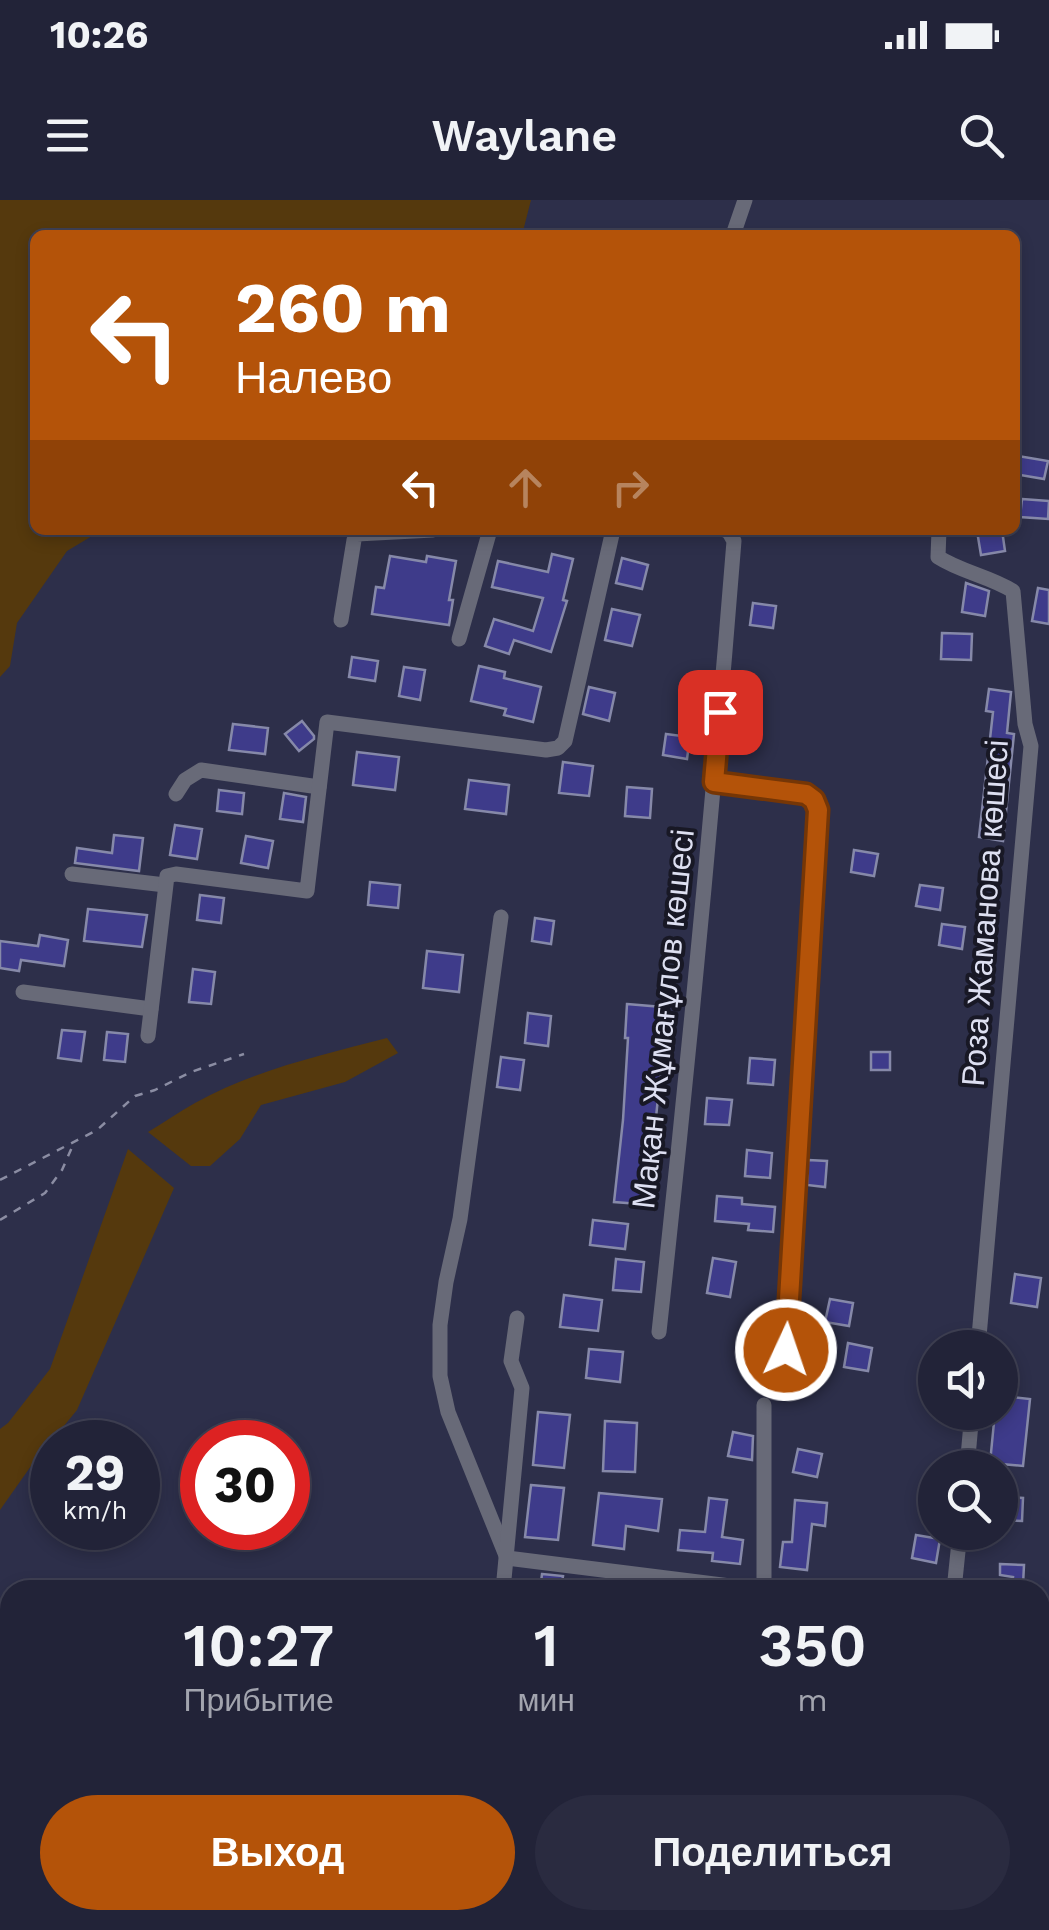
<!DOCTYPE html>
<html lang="ru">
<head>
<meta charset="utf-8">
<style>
  :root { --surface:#222338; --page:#2a2b40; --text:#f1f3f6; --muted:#a2a4ae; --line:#3f4053; --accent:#b45309 }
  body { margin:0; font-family:"Work Sans",sans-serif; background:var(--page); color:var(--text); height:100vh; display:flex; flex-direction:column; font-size:38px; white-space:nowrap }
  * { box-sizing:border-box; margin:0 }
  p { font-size:32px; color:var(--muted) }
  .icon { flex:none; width:55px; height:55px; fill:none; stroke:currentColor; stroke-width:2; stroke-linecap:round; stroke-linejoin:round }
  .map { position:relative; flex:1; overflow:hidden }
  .side { position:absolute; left:0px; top:1380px; width:1050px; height:350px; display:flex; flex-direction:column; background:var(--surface); border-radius:30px 30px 0 0; box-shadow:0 5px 15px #0003,0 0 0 2px var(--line) }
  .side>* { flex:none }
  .guide { position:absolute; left:30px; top:30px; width:990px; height:305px; border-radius:15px; box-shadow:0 5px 15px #0003,0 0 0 2px var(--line); background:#b45309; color:#fff; overflow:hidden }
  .fabs { position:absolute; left:918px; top:1130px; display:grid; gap:20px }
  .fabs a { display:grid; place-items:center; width:100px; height:100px; border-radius:50%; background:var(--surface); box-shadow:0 5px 15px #0003,0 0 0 2px var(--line); font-size:50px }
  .speed { position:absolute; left:30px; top:1220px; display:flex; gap:20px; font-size:50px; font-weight:700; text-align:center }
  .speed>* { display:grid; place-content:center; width:130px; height:130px; border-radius:50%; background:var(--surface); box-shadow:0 5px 15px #0003,0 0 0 2px var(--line); line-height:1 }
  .speed small { font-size:25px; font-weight:400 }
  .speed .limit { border:15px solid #d22; background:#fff; color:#111 }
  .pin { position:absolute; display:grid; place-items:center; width:85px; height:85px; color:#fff; margin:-42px; border-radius:20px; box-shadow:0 5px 15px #0006 }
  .me { position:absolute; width:110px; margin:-55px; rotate:3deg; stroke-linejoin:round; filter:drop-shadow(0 0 8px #0008) }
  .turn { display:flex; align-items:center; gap:35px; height:210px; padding:0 40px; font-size:45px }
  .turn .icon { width:130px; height:130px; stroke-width:2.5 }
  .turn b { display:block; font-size:70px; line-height:85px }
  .lanes { display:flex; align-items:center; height:95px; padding:0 40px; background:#0003; justify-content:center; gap:50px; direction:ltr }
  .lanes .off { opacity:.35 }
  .eta { display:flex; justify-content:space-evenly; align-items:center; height:170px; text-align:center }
  .eta b { font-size:60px; font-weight:600; line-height:70px }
  .button { display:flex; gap:20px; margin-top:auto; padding:20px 40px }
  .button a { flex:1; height:115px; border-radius:60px; background:var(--accent); color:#fff; font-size:40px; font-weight:600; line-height:115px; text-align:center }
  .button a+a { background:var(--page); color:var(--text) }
  .status { display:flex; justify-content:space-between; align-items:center; height:70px; padding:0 50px; background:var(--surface); direction:ltr }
  .status svg { height:28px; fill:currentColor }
  header { display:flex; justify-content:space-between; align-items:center; height:130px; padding:0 40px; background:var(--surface); font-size:45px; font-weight:600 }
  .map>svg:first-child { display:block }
  .green { fill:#55390d }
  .building { fill:#3e3b8a; stroke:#8689a9; stroke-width:2.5 }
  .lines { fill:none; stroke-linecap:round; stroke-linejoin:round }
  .path { stroke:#8b8da3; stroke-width:2.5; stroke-dasharray:8 8; stroke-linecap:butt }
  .minor { stroke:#686a78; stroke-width:15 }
  .route-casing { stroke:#753606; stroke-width:25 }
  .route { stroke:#b45309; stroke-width:18 }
  .labels { text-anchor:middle; stroke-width:8; stroke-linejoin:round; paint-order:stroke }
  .street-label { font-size:32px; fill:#dddff1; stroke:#181825 }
</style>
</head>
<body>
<div class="status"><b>10:26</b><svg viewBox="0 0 49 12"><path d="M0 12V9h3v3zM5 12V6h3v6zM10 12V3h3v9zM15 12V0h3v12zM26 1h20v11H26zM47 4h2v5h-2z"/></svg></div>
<header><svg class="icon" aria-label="menu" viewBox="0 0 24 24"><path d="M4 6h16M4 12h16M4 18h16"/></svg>Waylane<svg class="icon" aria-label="search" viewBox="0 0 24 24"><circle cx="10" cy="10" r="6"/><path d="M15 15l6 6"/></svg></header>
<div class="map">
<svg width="1049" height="1730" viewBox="0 0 1049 1730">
  <rect width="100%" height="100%" fill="#2d2f4a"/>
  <g class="green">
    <polygon points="0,0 531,0 522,35 35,35 35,330 102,330 67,351 17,423 10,466 0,477"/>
    <path d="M387 838 398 853 345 882 261 905 240 939 210 966H191L148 932C163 923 179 912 195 903 254 870 322 855 387 838Z"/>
    <polygon points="128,949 174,988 77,1210 31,1266 0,1310 0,1229 8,1223 50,1169"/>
  </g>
  <g class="building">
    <polygon points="1018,256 1048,261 1044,279 1015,274"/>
    <polygon points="1022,299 1049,301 1048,319 1020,317"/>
    <polygon points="1002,330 1005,351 981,355 977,331"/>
    <polygon points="552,354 573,359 563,400 567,401 551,452 514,440 509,454 485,446 494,419 533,431 543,398 492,387 498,361 548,372"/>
    <polygon points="390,356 426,362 427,356 456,361 449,400 453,400 449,425 372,414 376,387 384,388"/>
    <polygon points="622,358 648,365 642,389 616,383"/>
    <polygon points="966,383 989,391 985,416 962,412"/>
    <polygon points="1038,388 1049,390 1049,424 1032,421"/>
    <polygon points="753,403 776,406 773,428 750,425"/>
    <polygon points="612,409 640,415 632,446 605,440"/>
    <polygon points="942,433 972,434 971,460 941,459"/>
    <polygon points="352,457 378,461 375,481 349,477"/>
    <polygon points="479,466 505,472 504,478 541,487 533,522 504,515 506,509 471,501"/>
    <polygon points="404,467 425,470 420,500 399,496"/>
    <polygon points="589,487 615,493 609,521 583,514"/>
    <polygon points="989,489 1011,492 1007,533 1014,534 1003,641 979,637 993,512 986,511"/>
    <polygon points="302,521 314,536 314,539 299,551 285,534"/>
    <polygon points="233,524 268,528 265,554 229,550"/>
    <polygon points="666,534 690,537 687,559 663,555"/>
    <polygon points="357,552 399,557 395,590 353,585"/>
    <polygon points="563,562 593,566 589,596 559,593"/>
    <polygon points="469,580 509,585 506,614 465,609"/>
    <polygon points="627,587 652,589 650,618 625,616"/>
    <polygon points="219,590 244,593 242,614 217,611"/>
    <polygon points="284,593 306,597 303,622 280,619"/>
    <polygon points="175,625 202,629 197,659 170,655"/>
    <polygon points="114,635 143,638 139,671 75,663 77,648 112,653"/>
    <polygon points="246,636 273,641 268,668 241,663"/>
    <polygon points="854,650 878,654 874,676 851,672"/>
    <polygon points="370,682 400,685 398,708 368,705"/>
    <polygon points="920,685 943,688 940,710 916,706"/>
    <polygon points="200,695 224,698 221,723 197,720"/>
    <polygon points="88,709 147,715 142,747 84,741"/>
    <polygon points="535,718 554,721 551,744 532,741"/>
    <polygon points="942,724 965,727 962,749 939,745"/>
    <polygon points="40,735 68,740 64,766 21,760 19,771 0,768 0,741 38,746"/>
    <polygon points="427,751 463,755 459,792 423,788"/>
    <polygon points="193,769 215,772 211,804 189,802"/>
    <polygon points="627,804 662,807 659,848 663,849 654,937 659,938 653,1005 614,1002 623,920 628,838 625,838"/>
    <polygon points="528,813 551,816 548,846 525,843"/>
    <polygon points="62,830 85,832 81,861 58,858"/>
    <polygon points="107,832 128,834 125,862 104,860"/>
    <rect x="871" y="852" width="19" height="18"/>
    <polygon points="501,857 524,860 520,890 497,887"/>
    <polygon points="750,858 775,860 773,885 748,883"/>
    <polygon points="707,898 732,900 729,925 705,924"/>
    <polygon points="747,950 772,953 770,978 745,976"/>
    <polygon points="808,960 827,961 825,987 807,985"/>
    <polygon points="717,996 742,998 742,1004 775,1007 773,1032 748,1030 749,1024 715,1021"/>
    <polygon points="593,1020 628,1024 625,1049 590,1045"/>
    <polygon points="713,1058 736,1062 730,1097 707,1093"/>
    <polygon points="616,1059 644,1062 641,1092 613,1090"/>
    <polygon points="1015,1074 1041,1078 1037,1107 1011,1103"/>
    <polygon points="564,1095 602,1100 598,1131 560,1127"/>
    <polygon points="830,1099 853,1103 849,1126 825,1122"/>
    <polygon points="848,1143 872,1148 868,1171 844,1167"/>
    <polygon points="589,1149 623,1152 620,1182 586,1178"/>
    <polygon points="1000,1196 1030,1199 1023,1266 990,1263 995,1212 1000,1212"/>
    <polygon points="538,1212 570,1215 564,1268 533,1265"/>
    <polygon points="605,1221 637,1223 635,1272 603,1271"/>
    <polygon points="733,1232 753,1236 752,1260 728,1256"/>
    <polygon points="798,1249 822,1254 817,1277 793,1272"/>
    <polygon points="531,1285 564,1288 558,1340 525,1337"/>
    <polygon points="599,1293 662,1299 658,1331 626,1326 624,1349 593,1345"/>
    <polygon points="1000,1296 1023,1298 1022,1321 1000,1320"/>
    <polygon points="709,1298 727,1300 722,1337 743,1340 740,1364 712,1361 713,1353 678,1350 680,1330 705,1332"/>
    <polygon points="795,1300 827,1303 825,1326 812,1324 807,1370 780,1367 783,1342 792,1342"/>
    <polygon points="916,1335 940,1339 936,1363 912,1358"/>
    <polygon points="1000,1364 1024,1365 1023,1385 1012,1385 1013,1377 1000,1375"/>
    <polygon points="542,1374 563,1376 561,1390 540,1390"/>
  </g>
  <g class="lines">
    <g class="path">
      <polyline points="0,980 97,930 135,896 155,890 191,872 244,854"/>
      <polyline points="0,1020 45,993 62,970 73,945"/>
    </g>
    <g class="minor">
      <polyline points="733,35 745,0"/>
      <path d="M939 330 938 357C961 372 989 376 1013 391L1025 524 1031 546 978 1148"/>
      <polyline points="341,420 354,340 357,334 433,330"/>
      <polyline points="459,439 490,330"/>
      <polyline points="714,582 806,594 814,600 817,610 786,1150"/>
      <polyline points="176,594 185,580 201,570 319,587"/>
      <polyline points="72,674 165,685"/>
      <polyline points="501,717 460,1019 446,1082 440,1125 440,1176 448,1212 507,1358"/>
      <polyline points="23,792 151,809"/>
      <polyline points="148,836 167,676 176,674 307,691 327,522 546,550 558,548 565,541 613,330"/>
      <path d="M659 1132C688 868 713 605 734 341L729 332 725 330"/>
      <polyline points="764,1205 764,1390"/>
      <polyline points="967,1268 972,1212"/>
      <polyline points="507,1358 762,1390"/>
      <polyline points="503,1390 522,1188 511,1161 517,1118"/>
      <polyline points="954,1390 960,1332"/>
      <polyline points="441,1730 442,1720"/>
      <polyline points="766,1730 768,1720"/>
      <polyline points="901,1730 903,1720"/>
    </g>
  </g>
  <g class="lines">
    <defs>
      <polyline id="route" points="720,512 714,582 806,594 814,600 818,610 786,1150"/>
    </defs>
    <use href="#route" class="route-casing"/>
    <use href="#route" class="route"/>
  </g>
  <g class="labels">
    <g class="street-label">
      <text transform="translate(985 713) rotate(-86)" y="11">Роза Жаманова көшесі</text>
      <text transform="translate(663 819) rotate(-84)" y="11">Мақан Жұмағұлов көшесі</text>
    </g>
  </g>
</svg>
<div class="fabs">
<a><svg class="icon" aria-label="sound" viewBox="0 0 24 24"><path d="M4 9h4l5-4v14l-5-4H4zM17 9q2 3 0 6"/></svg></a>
<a><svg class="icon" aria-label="search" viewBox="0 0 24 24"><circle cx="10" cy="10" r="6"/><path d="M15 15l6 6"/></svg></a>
</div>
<div class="speed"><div>29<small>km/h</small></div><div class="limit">30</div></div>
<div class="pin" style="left:720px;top:512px;background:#d93025"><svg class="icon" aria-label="arrive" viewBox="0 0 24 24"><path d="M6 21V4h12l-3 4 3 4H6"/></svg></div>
<svg class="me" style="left:786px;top:1150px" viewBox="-20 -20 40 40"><circle r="17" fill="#b45309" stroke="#fff" stroke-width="3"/><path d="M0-11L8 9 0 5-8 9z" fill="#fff"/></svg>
<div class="guide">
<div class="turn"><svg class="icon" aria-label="left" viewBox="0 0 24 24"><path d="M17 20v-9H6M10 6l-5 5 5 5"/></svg><div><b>260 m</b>Налево</div></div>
<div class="lanes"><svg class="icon" aria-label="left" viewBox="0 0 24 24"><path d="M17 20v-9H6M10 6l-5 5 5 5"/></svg><svg class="icon off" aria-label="ahead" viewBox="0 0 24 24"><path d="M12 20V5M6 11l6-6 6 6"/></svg><svg class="icon off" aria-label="right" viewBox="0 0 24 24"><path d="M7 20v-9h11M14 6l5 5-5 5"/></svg></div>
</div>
<section class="side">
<div class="eta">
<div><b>10:27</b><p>Прибытие</p></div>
<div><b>1</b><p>мин</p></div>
<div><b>350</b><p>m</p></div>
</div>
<div class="button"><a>Выход</a><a>Поделиться</a></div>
</section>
</div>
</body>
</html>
